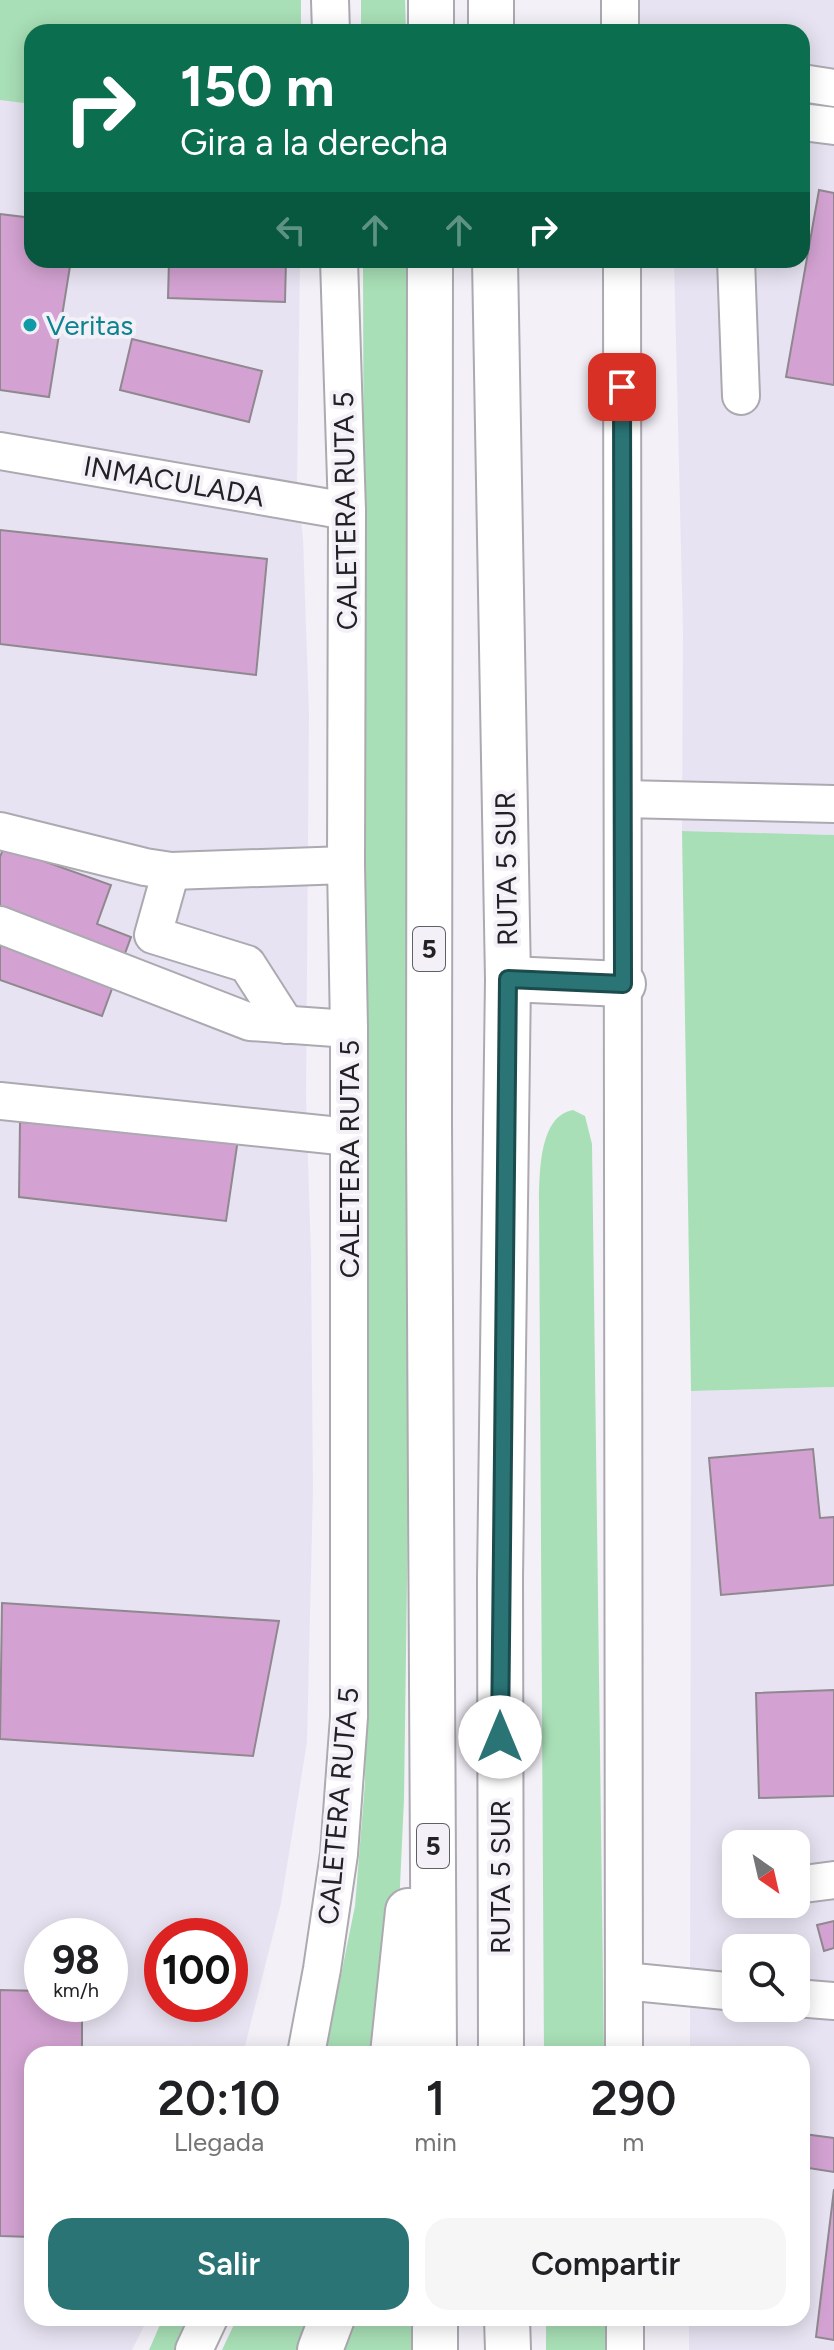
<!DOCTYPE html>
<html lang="es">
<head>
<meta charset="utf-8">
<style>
  :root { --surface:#fff; --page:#f6f6f6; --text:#202124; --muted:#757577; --accent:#2a7476 }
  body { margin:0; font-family:Figtree,sans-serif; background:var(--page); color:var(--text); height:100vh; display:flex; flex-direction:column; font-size:30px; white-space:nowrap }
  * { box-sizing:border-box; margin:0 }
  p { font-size:26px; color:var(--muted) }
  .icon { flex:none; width:44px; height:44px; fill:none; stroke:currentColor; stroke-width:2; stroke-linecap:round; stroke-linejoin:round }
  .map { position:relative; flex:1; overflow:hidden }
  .drawer { position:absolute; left:24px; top:2046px; width:786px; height:280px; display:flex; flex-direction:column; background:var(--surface); border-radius:24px; box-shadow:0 4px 20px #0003 }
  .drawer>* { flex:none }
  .top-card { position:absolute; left:24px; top:24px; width:786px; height:244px; border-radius:24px; box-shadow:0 4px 20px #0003; background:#0b6e4f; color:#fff; overflow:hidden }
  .needle { width:52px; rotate:146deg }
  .buttons { position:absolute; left:722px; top:1830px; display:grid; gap:16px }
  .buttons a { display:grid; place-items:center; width:88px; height:88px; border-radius:16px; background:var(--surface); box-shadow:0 4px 20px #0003; font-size:40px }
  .speed { position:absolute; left:24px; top:1918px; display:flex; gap:16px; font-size:40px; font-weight:700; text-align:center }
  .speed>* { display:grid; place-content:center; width:104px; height:104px; border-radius:50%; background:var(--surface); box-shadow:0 4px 20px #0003; line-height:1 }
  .speed small { font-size:20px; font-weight:400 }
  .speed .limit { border:12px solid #d22; background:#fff; color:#111 }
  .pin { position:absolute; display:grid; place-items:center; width:68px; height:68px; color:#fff; margin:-34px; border-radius:16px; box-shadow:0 4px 12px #0006 }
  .me { position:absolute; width:88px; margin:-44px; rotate:0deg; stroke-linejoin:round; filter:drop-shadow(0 0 6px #0008) }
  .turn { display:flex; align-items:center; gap:28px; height:168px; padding:0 24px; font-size:36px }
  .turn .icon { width:104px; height:104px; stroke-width:2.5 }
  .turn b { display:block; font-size:56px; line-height:68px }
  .lanes { display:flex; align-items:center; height:76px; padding:0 24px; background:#0003; justify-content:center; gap:40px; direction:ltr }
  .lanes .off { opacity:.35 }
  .eta { display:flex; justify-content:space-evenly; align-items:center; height:136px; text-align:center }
  .eta b { font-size:48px; font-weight:600; line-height:56px }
  .cta { display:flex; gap:16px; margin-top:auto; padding:16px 24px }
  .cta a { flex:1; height:92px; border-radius:24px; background:var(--accent); color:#fff; font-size:32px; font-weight:600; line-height:92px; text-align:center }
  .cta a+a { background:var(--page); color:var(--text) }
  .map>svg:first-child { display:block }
  .built { fill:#e8e3f2; fill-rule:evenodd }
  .green { fill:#a8dfb6 }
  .building { fill:#d3a2d2; stroke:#8f888e; stroke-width:2 }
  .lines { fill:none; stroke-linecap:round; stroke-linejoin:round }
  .minor-casing { stroke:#aca9b1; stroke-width:40 }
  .highway-casing { stroke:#aca9b1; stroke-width:48 }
  .minor { stroke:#fff; stroke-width:36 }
  .highway { stroke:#fff; stroke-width:44 }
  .route-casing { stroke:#1b4b4d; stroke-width:20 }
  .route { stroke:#2a7476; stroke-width:14 }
  .culture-dot { fill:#0f9aa8; stroke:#f3f0f8; stroke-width:3 }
  .labels { text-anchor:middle; stroke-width:8; stroke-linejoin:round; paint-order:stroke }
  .shield { fill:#f3f0f8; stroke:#615f64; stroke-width:2 }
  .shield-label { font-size:26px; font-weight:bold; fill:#222124 }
  .culture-label { font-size:28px; fill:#0d838f; stroke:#f3f0f8; text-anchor:start }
  .street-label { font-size:28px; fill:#222124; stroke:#f3f0f8 }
</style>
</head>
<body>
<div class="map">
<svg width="834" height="2350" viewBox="0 0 834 2350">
  <rect width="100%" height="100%" fill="#f3f0f8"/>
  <g class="built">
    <path d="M0 0H301V32H32V260H300L297 487 303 538 309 714 306 1098 311 1255 313 1488 307 1742 281 1903 243 2054H32V2318H148L132 2350H0ZM42 1936H110V2004H42ZM162 1936H230V2004H162Z"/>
    <polygon points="629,0 834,0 834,75 802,70 802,32 629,32"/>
    <polygon points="802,99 834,103 834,835 682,831 683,631 674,260 802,260"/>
    <path d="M834 1387V2350H689V2318H802V2054H690L691 1391ZM736 1844H796V1904H736ZM736 1948H796V2008H736Z"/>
  </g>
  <g class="green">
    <polygon points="0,0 301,0 301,32 32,32 32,104 0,100"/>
    <polygon points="361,0 405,0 406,32 361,32"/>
    <polygon points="363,260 408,260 410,1364 404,1799 399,1907 379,2054 325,2054 355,1906 365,1783 367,1624"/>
    <polygon points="682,831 834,835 834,1387 691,1391"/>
    <path d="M573 1110 585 1116 592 1144 604 2054H544L539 1198C540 1172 539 1116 573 1110Z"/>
    <polygon points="163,2318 189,2318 175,2350 149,2350"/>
    <polygon points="237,2318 317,2318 305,2350 222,2350"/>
    <polygon points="350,2318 411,2318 411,2350 339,2350"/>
    <rect x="546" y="2318" width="62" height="32"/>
  </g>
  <g class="building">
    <polygon points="819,190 834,193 834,385 786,377"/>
    <polygon points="0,214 32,218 32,260 71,260 49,397 0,390"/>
    <polygon points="169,260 286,260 285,302 168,298"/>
    <polygon points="132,339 262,371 249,422 120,390"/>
    <polygon points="0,530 267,559 256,675 0,644"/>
    <polygon points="4,847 111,885 97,924 131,937 102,1016 0,980 0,857"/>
    <polygon points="20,1122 238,1139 226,1221 19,1197"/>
    <polygon points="813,1449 820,1518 834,1517 834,1585 721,1595 709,1458"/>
    <polygon points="2,1603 279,1621 253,1756 0,1739"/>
    <polygon points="834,1690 834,1796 759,1798 756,1693"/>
    <polygon points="834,1921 834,1948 824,1951 817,1925"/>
    <polygon points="0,1990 42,1991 42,2004 82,2004 82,2048 152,2048 152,2054 32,2054 32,2237 0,2236"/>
    <polygon points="804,2134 834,2138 834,2172 802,2167"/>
    <polygon points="834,2189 834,2340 816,2337"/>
  </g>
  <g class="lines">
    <defs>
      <g id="minor">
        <polyline points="330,0 331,32"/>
        <polyline points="620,0 620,32"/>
        <polyline points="802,83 834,88"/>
        <polyline points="802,122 834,126"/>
        <polyline points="622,260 624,2054"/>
        <polyline points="736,260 741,396"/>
        <polyline points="0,451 347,511"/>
        <polyline points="623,799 834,804"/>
        <polyline points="0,831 145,867 171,871 346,865"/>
        <polyline points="171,871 153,935 247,964 286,1025"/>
        <polyline points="0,925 250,1022 349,1029"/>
        <polyline points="0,1101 349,1137"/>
        <polyline points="796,1885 834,1880"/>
        <polyline points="624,1981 736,1992"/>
        <polyline points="796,1998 834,2001"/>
        <polyline points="306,2054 322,1969 339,1854 349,1717 349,1029 346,865 347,511 339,260"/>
        <polyline points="625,2318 625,2350"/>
        <polyline points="194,2350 209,2318"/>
      </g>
      <g id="highway">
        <polyline points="491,0 491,32"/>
        <polyline points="431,32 431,0"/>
        <polyline points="430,260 429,1123 434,2054"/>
        <polyline points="495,260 508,979 500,1578 501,2054"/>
        <polyline points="508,979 623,984"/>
        <polyline points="393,2054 408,1911"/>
        <polyline points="435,2318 435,2350"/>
        <polyline points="507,2318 508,2350"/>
        <polyline points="320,2350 332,2318"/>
      </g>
    </defs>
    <use href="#minor" class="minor-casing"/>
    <use href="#highway" class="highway-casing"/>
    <use href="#minor" class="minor"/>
    <use href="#highway" class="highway"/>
  </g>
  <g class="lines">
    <defs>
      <polyline id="route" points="500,1737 508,979 623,984 622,387"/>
    </defs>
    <use href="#route" class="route-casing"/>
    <use href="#route" class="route"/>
  </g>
  <circle class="culture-dot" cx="30" cy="325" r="8"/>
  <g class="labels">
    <g class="shield">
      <rect x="413" y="927" width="32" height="44" rx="6"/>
      <rect x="417" y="1824" width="32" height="44" rx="6"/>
    </g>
    <g class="shield-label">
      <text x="429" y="958">5</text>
      <text x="433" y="1855">5</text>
    </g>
    <g class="culture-label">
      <text x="46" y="335">Veritas</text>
    </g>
    <g class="street-label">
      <text transform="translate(174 481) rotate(10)" y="10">INMACULADA</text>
      <text transform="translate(345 511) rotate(-91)" y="10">CALETERA RUTA 5</text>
      <text transform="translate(506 869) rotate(-91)" y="10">RUTA 5 SUR</text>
      <text transform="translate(349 1159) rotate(-90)" y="10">CALETERA RUTA 5</text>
      <text transform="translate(338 1806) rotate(-85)" y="10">CALETERA RUTA 5</text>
      <text transform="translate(500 1877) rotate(-90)" y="10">RUTA 5 SUR</text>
    </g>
  </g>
</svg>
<div class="buttons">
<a><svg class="needle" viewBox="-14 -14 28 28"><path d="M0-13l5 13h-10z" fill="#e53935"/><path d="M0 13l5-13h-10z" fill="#757577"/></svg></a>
<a><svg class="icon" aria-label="search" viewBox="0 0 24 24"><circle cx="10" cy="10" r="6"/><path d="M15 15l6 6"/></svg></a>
</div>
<div class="speed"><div>98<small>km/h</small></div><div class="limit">100</div></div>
<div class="pin" style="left:622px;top:387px;background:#d93025"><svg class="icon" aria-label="arrive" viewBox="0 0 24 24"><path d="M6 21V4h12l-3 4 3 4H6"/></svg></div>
<svg class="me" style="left:500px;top:1737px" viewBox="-20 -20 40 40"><circle r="19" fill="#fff"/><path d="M0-13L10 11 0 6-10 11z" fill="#2a7476"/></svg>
<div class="top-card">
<div class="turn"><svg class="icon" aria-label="right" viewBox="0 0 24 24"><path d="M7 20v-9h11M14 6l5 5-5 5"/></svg><div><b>150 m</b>Gira a la derecha</div></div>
<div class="lanes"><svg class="icon off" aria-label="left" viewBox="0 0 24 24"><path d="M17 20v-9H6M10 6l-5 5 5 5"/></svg><svg class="icon off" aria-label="ahead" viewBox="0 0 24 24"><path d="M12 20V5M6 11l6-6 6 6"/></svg><svg class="icon off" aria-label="ahead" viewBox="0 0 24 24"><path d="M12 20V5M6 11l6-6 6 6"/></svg><svg class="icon" aria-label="right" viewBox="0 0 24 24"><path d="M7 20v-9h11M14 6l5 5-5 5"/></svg></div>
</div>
<section class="drawer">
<div class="eta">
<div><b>20:10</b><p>Llegada</p></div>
<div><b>1</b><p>min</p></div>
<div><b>290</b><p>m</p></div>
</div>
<div class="cta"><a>Salir</a><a>Compartir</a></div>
</section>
</div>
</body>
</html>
